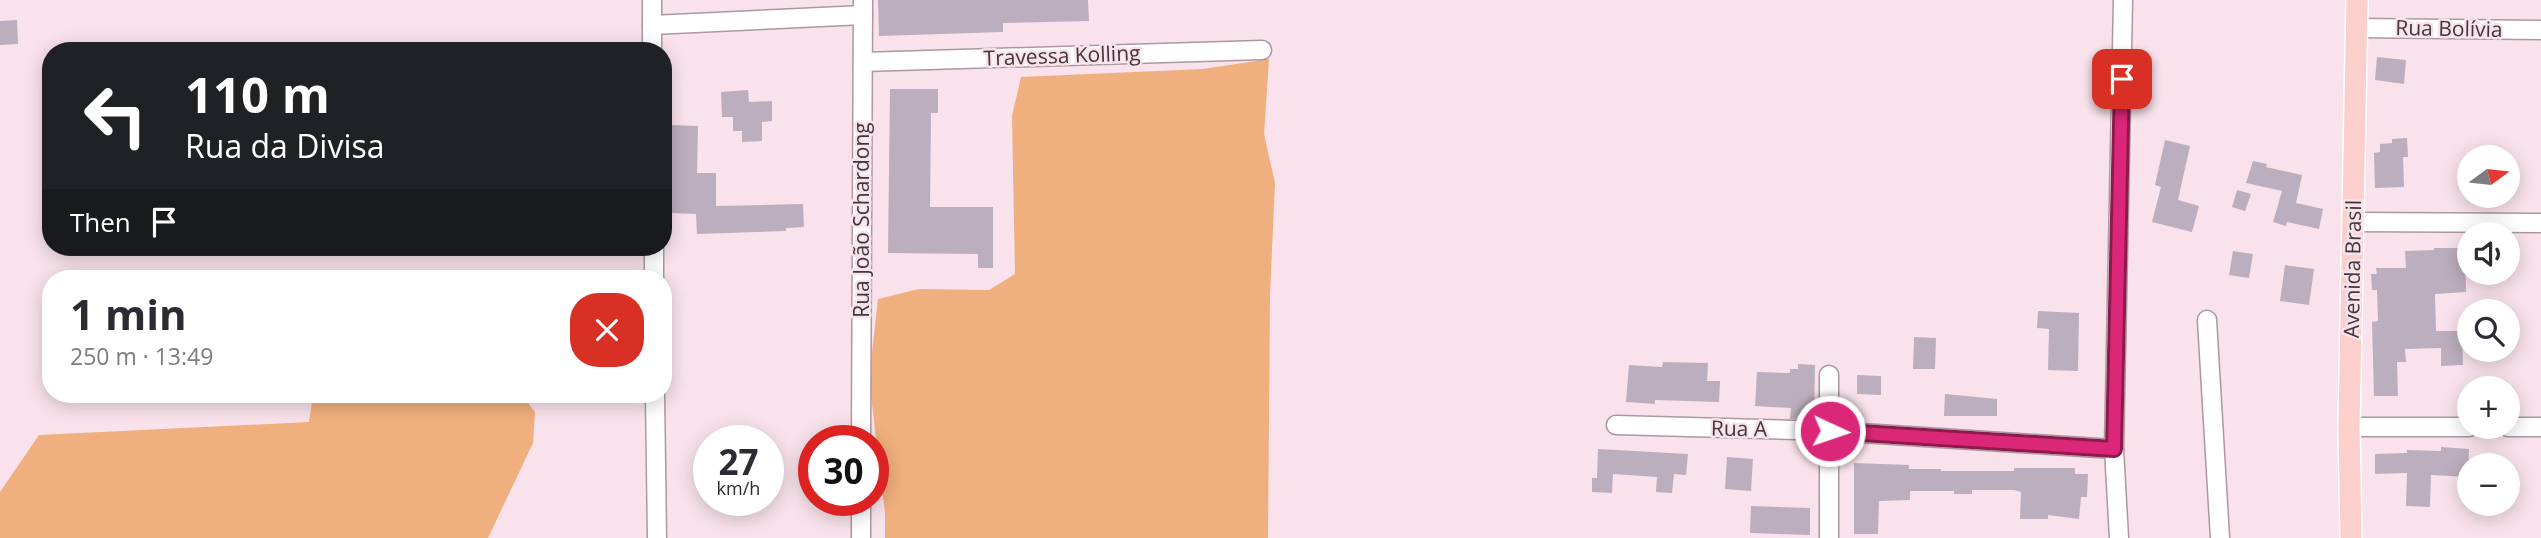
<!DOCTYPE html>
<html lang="en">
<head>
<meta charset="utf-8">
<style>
  :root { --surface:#fff; --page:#f2f2f3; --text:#2b2b33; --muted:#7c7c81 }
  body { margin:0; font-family:"Open Sans",sans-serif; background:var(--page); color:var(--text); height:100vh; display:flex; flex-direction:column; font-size:26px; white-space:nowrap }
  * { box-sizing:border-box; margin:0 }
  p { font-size:23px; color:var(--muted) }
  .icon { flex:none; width:38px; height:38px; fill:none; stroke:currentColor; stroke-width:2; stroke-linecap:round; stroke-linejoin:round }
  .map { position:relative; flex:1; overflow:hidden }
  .panel { position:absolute; left:42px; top:270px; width:630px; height:133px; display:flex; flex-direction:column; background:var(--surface); border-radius:28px; box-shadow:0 4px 18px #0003 }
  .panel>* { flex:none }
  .top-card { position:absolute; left:42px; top:42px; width:630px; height:214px; border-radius:28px; box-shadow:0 4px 18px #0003; background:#202124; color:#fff; overflow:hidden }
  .needle { width:46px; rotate:75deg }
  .fabs { position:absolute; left:2457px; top:145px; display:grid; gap:14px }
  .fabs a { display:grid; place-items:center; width:63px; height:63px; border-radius:50%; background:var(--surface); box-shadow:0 4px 18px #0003; font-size:35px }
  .speed { position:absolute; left:693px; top:425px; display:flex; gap:14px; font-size:35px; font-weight:700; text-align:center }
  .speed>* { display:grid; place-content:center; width:91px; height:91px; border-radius:50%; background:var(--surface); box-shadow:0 4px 18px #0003; line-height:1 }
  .speed small { font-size:18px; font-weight:400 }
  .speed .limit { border:10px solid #d22; background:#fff; color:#111 }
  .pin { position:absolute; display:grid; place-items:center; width:60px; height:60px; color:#fff; margin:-30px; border-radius:14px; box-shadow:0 4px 10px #0006 }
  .me { position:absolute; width:77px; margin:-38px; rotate:93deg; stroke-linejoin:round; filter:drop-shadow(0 0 5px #0008) }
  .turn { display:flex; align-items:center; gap:24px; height:147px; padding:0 28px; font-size:32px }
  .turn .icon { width:91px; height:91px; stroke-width:2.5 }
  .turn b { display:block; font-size:49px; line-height:60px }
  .then { display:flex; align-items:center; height:66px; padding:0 28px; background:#0003; gap:14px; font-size:26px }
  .round { display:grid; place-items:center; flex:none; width:74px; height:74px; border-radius:28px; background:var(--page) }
  .head { display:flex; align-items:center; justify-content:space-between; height:119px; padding:0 28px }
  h1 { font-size:42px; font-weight:700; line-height:52px }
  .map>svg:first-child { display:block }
  .green { fill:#f0af7e }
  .building { fill:#bbaebe }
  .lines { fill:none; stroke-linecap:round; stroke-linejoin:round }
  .minor-casing { stroke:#ad98a0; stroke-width:21 }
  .major-casing { stroke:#fff; stroke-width:24 }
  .minor { stroke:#fff; stroke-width:18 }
  .major { stroke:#fbcfcb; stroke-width:21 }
  .route-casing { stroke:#8e194d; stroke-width:18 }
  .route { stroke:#db2777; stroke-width:12 }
  .labels { text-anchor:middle; stroke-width:5; stroke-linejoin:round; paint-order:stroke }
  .street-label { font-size:21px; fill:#40373a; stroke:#f9e2eb }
</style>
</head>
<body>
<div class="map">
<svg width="2541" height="538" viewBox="0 0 2541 538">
  <rect width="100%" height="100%" fill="#f9e2eb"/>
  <g class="green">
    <polygon points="1269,59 1264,134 1275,183 1270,295 1268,538 885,538 885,513 869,379 878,299 919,289 989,290 1015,274 1012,116 1021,77 1203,69"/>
    <polygon points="313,394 521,394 535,412 533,443 488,538 0,538 0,492 39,435 309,422"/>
  </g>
  <g class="building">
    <polygon points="878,0 1088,0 1089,21 1003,23 1003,32 879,36"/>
    <polygon points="17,20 18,44 0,45 0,21"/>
    <polygon points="2377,57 2406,60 2404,84 2375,80"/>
    <polygon points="890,89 938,89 938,113 931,113 930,207 993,207 993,268 978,268 978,254 888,253"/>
    <polygon points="748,90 749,102 772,101 772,121 762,122 762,141 742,142 742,131 733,131 733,117 722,117 721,92"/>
    <polygon points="670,125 698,126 697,173 716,173 716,206 803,204 804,227 786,228 786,231 697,234 696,214 670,213 672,152 669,152"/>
    <polygon points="2407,138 2408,157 2403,157 2404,187 2375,188 2374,153 2380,152 2380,144 2392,143 2392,139"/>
    <polygon points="2165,140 2190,146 2178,200 2199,206 2192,232 2152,222 2161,187 2155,185"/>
    <polygon points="2253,161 2267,164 2266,167 2302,175 2296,203 2323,209 2319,229 2287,222 2286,226 2273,222 2282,191 2246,183"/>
    <polygon points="2237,190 2251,194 2245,211 2232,207"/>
    <polygon points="2434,248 2465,248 2466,292 2435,294 2436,331 2462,331 2463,365 2441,366 2441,348 2405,349 2406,362 2397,362 2398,396 2374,396 2372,322 2378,321 2377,290 2372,290 2371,274 2377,274 2376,268 2406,268 2405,251 2434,250"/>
    <polygon points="2233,251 2253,254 2249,278 2229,275"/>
    <polygon points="2285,265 2314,269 2309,305 2280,301"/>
    <polygon points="2038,311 2079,313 2078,371 2048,370 2049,329 2037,328"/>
    <polygon points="1914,337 1936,338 1935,369 1913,369"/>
    <polygon points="1663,362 1708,363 1707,381 1720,381 1719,402 1655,400 1655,404 1626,402 1629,365 1662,367"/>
    <polygon points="1798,364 1815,365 1814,419 1790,419 1791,408 1755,406 1757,372 1790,373 1790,369 1798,369"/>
    <polygon points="1857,375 1881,376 1881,395 1857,394"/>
    <polygon points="1945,394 1997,399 1997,416 1944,416"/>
    <polygon points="2441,447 2469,449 2468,477 2431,475 2430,507 2406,506 2407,473 2375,474 2375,454 2407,453 2407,450 2441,451"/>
    <polygon points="1598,449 1688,454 1686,475 1674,474 1672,493 1656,492 1657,477 1613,474 1612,493 1592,492 1592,478 1597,478"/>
    <polygon points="1727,457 1753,459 1751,491 1725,489"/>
    <polygon points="1854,463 1909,465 1909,469 1941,469 1941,471 2014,471 2014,468 2075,468 2075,474 2088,474 2087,497 2081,497 2079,519 2048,515 2048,519 2020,519 2021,492 2014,490 1972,490 1972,494 1954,494 1954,491 1910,491 1910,500 1879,501 1878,534 1854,534"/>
    <polygon points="1751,506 1810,508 1810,535 1750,533"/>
  </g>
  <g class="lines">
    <defs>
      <g id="minor">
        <polyline points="652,25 863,15"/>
        <polyline points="2357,28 2541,30"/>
        <polyline points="652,51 652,0"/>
        <polyline points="863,62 1262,50"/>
        <polyline points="2354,222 2541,223"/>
        <polyline points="654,247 654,278"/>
        <polyline points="2207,320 2220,538"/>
        <polyline points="1829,375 1829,538"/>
        <polyline points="655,394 657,538"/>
        <polyline points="1616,425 1830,431 2114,449"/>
        <polyline points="2349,427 2469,427"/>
        <polyline points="2508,427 2541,427"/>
        <polyline points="861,441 863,0"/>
        <polyline points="861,538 861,500"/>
        <polyline points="2119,538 2114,449 2123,0"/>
      </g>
      <polyline id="major" points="2351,538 2349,427 2357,0"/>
    </defs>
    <use href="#minor" class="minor-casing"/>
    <use href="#major" class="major-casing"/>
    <use href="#minor" class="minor"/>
    <use href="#major" class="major"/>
  </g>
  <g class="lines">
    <defs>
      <polyline id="route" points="1830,431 2114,449 2122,79"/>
    </defs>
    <use href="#route" class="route-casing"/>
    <use href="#route" class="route"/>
  </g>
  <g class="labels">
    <g class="street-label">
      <text transform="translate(2449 29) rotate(1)" y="7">Rua Bolívia</text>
      <text transform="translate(1062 56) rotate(-2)" y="7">Travessa Kolling</text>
      <text transform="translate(862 220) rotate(-90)" y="7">Rua João Schardong</text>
      <text transform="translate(2353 269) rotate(-89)" y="7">Avenida Brasil</text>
      <text transform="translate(1739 429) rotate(1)" y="7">Rua A</text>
    </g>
  </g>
</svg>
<div class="fabs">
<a><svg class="needle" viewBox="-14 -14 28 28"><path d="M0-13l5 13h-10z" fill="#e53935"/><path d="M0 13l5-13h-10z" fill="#7c7c81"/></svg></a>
<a><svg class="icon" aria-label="sound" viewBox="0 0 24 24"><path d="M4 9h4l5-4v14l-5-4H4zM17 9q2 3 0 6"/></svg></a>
<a><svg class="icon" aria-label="search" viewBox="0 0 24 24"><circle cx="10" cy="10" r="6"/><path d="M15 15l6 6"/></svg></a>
<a>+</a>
<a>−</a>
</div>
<div class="speed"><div>27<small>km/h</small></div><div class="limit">30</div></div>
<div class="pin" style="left:2122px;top:79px;background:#d93025"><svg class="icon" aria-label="arrive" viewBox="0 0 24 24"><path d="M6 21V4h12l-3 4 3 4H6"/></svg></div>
<svg class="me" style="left:1830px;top:431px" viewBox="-20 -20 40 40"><circle r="17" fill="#db2777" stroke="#fff" stroke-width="3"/><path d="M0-11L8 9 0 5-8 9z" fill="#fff"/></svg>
<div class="top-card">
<div class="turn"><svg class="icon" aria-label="left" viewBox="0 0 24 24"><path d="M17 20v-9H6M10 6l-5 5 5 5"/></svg><div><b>110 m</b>Rua da Divisa</div></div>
<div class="then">Then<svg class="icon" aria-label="arrive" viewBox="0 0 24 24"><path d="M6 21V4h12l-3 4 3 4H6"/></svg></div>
</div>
<section class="panel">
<div class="head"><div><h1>1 min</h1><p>250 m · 13:49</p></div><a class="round" style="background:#d93025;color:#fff"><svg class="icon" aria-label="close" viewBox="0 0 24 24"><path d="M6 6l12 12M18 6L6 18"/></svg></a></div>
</section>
</div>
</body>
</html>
